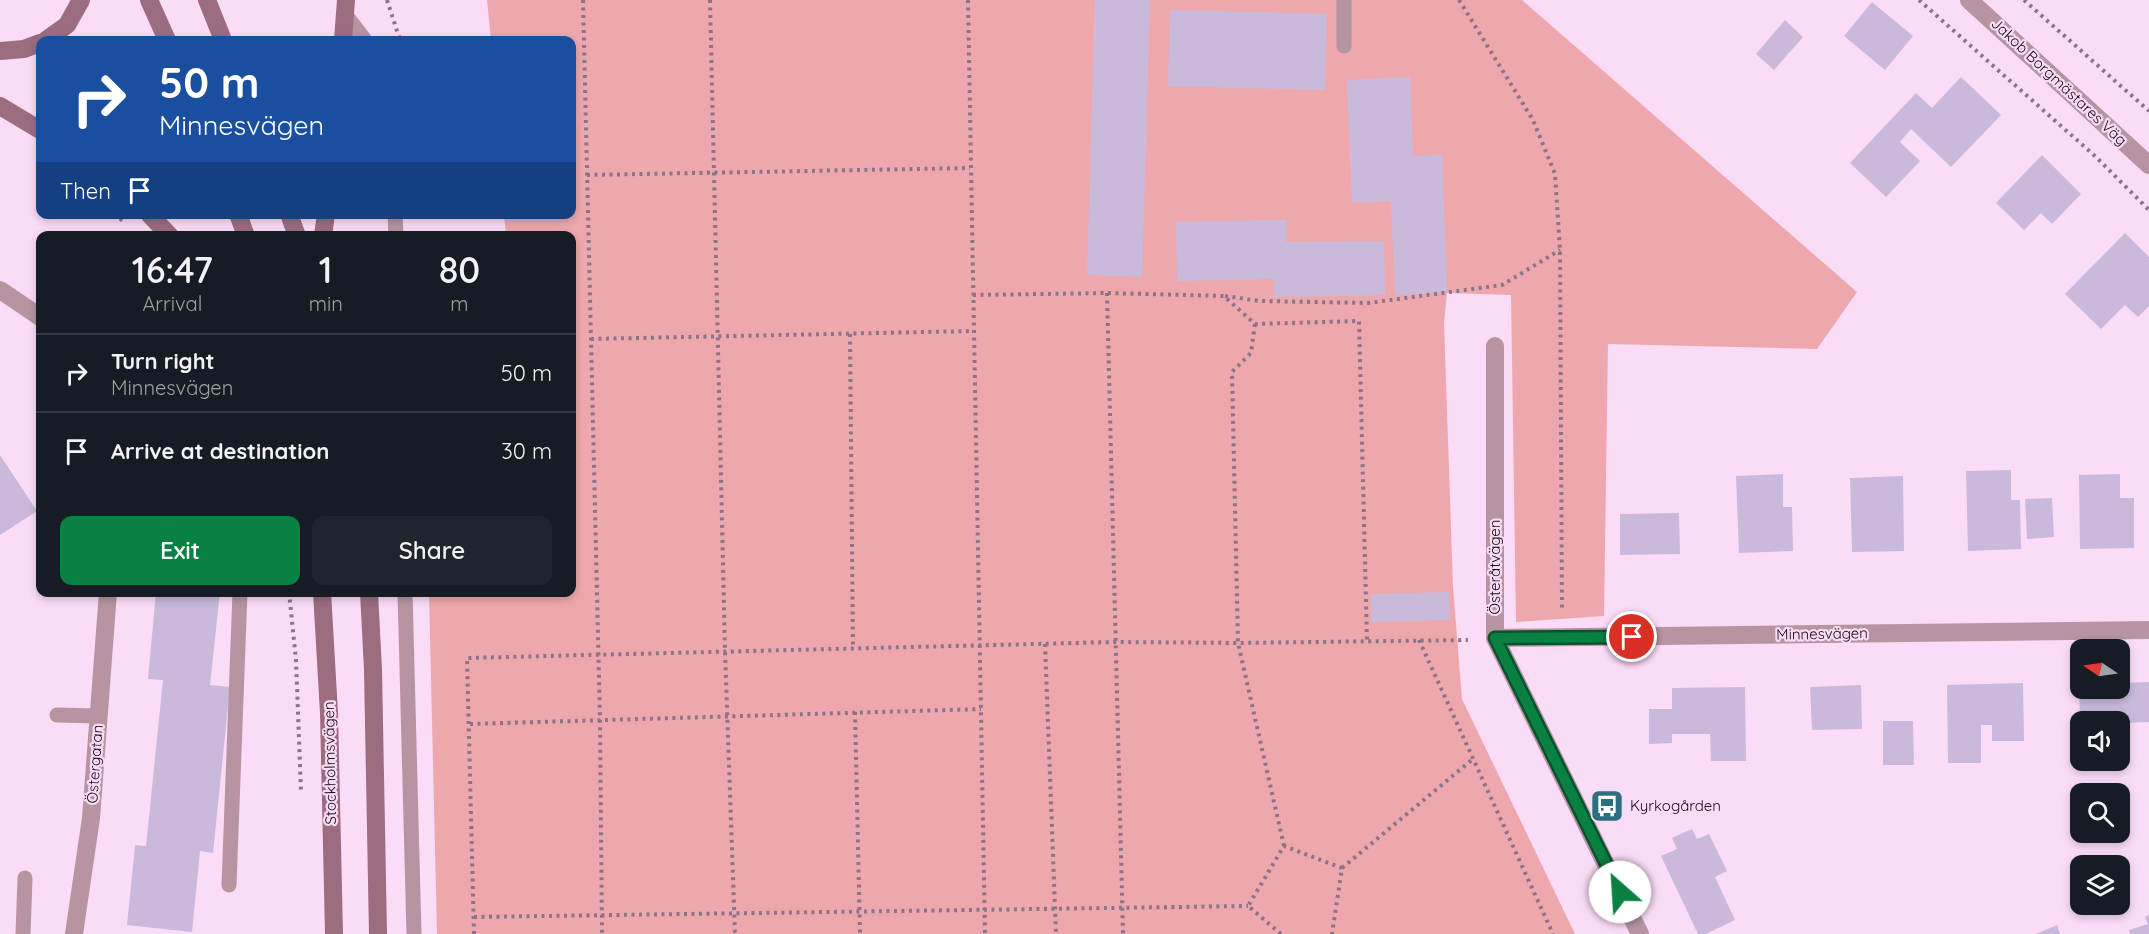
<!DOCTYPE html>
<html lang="en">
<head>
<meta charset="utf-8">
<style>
  :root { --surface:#171b24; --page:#20242c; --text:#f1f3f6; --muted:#9ea1a6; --line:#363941; --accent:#0b8043 }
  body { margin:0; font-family:Quicksand,sans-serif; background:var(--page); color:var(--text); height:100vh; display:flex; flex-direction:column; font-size:22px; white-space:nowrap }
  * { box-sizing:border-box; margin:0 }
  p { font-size:20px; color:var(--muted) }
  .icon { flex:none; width:33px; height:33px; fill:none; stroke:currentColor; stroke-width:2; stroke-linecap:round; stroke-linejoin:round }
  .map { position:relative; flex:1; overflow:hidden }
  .panel { position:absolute; left:36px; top:231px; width:540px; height:366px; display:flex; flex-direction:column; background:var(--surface); border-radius:12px; box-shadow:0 3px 9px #0003 }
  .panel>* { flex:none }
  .banner { position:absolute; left:36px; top:36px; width:540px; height:183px; border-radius:12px; box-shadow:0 3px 9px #0003; background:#1a4fa0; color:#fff; overflow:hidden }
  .needle { width:39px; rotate:283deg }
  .buttons { position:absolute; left:2070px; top:639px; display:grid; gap:12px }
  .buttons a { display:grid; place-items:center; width:60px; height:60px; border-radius:12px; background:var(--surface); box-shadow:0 3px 9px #0003; font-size:30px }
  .pin { position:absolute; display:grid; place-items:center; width:51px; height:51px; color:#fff; margin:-26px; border:3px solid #fff; border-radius:50%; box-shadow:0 2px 6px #0007 }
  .me { position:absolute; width:66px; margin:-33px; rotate:334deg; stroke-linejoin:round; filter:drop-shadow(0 0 4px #0008) }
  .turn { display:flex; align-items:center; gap:21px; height:126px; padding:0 24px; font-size:27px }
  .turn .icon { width:78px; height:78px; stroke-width:2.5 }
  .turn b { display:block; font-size:42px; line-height:51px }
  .then { display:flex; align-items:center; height:57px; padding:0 24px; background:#0003; gap:12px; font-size:22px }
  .eta { display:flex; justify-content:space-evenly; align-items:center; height:102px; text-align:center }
  .eta b { font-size:36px; font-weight:600; line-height:42px }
  .primary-button { display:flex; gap:12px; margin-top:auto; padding:12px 24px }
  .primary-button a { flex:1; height:69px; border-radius:12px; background:var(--accent); color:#fff; font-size:24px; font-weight:600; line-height:69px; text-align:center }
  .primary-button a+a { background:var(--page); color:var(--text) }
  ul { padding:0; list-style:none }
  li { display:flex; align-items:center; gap:18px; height:78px; padding:0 24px; border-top:2px solid var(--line) }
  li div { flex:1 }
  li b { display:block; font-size:22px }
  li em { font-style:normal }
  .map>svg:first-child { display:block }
  .green { fill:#eea8ad }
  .building { fill:#c9badb }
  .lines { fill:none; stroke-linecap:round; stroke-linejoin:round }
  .path { stroke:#8a7588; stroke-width:4; stroke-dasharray:3 4.5; stroke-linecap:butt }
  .service { stroke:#b694a2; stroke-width:15 }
  .minor { stroke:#b694a2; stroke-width:18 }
  .secondary { stroke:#9c6c81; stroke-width:18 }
  .route-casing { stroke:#07532c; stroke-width:15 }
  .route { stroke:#0b8043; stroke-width:10 }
  .labels { text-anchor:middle; stroke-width:4.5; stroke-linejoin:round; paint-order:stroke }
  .street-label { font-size:15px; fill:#140a13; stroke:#fadcf7 }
  .poi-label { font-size:15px; fill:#140a13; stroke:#fadcf7; text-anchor:start }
</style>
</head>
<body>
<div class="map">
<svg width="2149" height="934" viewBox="0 0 2149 934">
  <rect width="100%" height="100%" fill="#fadcf7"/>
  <polygon class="green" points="487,0 1522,0 1857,292 1817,349 1608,344 1604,616 1516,622 1511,295 1447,293 1444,323 1453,587 1462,699 1575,934 437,934 429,593 572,592 572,236 506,235 504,215 572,214 572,40 491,40"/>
  <g class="building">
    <polygon points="1095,0 1150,0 1142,277 1087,275"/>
    <polygon points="1872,2 1913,36 1885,70 1844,36"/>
    <polygon points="1170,10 1327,14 1325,90 1168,86"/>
    <polygon points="1785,20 1803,37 1774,70 1756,54"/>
    <polygon points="1410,77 1413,156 1442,155 1447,292 1395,295 1391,201 1352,203 1347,80"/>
    <polygon points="1961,77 2001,115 1951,167 1911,129 1900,142 1920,161 1886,197 1850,163 1916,93 1932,108"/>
    <polygon points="2042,155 2081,194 2052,224 2041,213 2024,230 1996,203"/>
    <polygon points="1286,220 1286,242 1384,241 1385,295 1274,297 1274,279 1177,281 1176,222"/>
    <polygon points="2125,233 2149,257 2149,306 2138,317 2125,305 2101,329 2065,294"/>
    <polygon points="0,455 37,511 0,535"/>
    <polygon points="2011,470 2011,500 2020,500 2021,549 1968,551 1966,471"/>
    <polygon points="1783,474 1783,507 1792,507 1793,551 1739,553 1736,476"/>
    <polygon points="2120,474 2120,498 2134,498 2134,548 2080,549 2079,475"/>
    <polygon points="1903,476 1904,551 1852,552 1850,478"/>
    <polygon points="2052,498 2054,537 2027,539 2025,499"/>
    <polygon points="1679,513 1680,554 1620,555 1620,514"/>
    <polygon points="156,592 220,592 210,685 230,687 213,853 200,851 192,932 127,925 135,845 146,846 163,680 148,679"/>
    <polygon points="1449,592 1450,620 1371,622 1371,594"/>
    <polygon points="2149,682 2149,722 2125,723 2127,766 2081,768 2081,760 2120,760 2120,722 2080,722 2079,688 2120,688 2120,683"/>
    <polygon points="2023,683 2024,741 1992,741 1992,725 1981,725 1981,763 1948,763 1947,685"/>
    <polygon points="1861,685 1862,729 1812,730 1810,687"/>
    <polygon points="1745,687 1746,761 1711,761 1710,734 1672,734 1672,743 1649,744 1649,709 1672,709 1672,688"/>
    <polygon points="1883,721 1913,721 1914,765 1883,765"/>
    <polygon points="1692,829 1697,839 1709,834 1727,871 1715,877 1735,920 1706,934 1698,934 1661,856 1677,849 1672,838"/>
    <polygon points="2149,915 2149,934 2130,934 2129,930 2148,924 2145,917"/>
    <polygon points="2057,925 2060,934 2036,934"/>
  </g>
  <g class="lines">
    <g class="path">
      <polyline points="387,0 400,40"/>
      <polyline points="583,0 600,720 602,934"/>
      <polyline points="710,0 725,651 735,934"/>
      <polyline points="968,0 985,934"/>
      <polyline points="1459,0 1533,120 1555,174 1560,250 1562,610"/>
      <polyline points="1919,0 2096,157 2149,210"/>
      <polyline points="2024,0 2149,111"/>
      <polyline points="587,175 970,168"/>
      <polyline points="114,214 123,221"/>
      <polyline points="1107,293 1123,934"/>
      <polyline points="973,295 1107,293 1224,296 1255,324 1359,321 1367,641"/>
      <polyline points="1225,296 1260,301 1368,303 1502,285 1560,250"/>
      <polyline points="1255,324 1251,353 1232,372 1238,643 1284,846"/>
      <polyline points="850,334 853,649"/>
      <polyline points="591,339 973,331"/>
      <polyline points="289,592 296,660 301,792"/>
      <polyline points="1419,640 1553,934"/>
      <polyline points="1045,644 1056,934"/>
      <polyline points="855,712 860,934"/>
      <polyline points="470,724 981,709"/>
      <polyline points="1342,868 1473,759"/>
      <polyline points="474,917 1248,906"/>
      <polyline points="474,934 467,658 1115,642 1238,643 1468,640"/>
      <polyline points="1281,934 1248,906 1284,846 1342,868 1332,934"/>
    </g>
    <g class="service">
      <polyline points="345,14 365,40"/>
      <polyline points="1344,46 1344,0"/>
      <polyline points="395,214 396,236"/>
      <polyline points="405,592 414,934"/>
      <polyline points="57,715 98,716"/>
      <polyline points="229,885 240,592"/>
      <polyline points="23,934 25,878"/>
    </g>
    <g class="minor">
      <polyline points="1969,0 2149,165"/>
      <polyline points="0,290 40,317"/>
      <polyline points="1495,346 1495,638 1640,934"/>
      <polyline points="1495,638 2149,630"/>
      <polyline points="74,934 91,818 108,592"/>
    </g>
    <g class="secondary">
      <polyline points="149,0 167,40"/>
      <polyline points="207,0 223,40"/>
      <polyline points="46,40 67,25 81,0"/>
      <polyline points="343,40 346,0"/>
      <polyline points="0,51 24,49 40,43"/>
      <polyline points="0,106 40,130"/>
      <polyline points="149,214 170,236"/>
      <polyline points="238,214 246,236"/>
      <polyline points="289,214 297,236"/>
      <polyline points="323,236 326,214"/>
      <polyline points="322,592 329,713 334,934"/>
      <polyline points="369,592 373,670 378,934"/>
    </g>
  </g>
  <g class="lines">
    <defs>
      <polyline id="route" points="1620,892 1495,638 1632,637"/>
    </defs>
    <use href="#route" class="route-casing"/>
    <use href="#route" class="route"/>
  </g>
  <defs>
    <symbol id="bus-square" viewBox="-11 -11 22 22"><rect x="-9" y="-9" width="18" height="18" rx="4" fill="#2c6f80" stroke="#fadcf7"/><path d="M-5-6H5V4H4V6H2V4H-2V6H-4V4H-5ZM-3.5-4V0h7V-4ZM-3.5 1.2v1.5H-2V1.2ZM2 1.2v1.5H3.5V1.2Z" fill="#fff"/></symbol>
  </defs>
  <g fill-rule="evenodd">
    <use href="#bus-square" x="1588" y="787" width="38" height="38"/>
  </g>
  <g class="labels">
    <g class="street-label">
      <text transform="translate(2059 82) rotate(43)" y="5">Jakob Borgmästares Väg</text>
      <text transform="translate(1495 567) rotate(-90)" y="5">Österåtvägen</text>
      <text transform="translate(1822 634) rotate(-1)" y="5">Minnesvägen</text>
      <text transform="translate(330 763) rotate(-91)" y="5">Stockholmsvägen</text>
      <text transform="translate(95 764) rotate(-86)" y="5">Östergatan</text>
    </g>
    <g class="poi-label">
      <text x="1630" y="811">Kyrkogården</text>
    </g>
  </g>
</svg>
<div class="buttons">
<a><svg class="needle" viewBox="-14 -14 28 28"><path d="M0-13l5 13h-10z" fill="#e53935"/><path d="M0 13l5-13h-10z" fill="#9ea1a6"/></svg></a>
<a><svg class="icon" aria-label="sound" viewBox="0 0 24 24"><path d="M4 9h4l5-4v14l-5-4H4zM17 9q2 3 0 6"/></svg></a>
<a><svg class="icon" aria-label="search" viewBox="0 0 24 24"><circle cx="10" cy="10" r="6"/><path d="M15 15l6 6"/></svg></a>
<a><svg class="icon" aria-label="layers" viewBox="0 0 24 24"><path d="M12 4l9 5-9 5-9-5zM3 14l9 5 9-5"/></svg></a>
</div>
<div class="pin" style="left:1632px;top:637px;background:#d93025"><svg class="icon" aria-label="arrive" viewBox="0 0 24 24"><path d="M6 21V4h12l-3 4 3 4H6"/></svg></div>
<svg class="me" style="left:1620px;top:892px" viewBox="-20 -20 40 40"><circle r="19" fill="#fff"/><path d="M0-13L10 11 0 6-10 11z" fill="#0b8043"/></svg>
<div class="banner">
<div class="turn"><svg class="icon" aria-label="right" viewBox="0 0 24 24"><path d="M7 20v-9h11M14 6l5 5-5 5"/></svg><div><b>50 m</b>Minnesvägen</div></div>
<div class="then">Then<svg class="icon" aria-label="arrive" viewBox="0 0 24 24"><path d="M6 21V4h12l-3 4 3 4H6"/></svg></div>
</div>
<section class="panel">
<div class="eta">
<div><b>16:47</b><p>Arrival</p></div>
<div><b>1</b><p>min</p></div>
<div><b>80</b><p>m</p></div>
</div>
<ul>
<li><svg class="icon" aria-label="right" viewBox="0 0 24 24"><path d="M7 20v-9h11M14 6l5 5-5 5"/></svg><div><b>Turn right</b><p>Minnesvägen</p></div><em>50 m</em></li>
<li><svg class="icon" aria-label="arrive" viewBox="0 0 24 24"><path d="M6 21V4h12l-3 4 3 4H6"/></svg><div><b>Arrive at destination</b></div><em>30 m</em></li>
</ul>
<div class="primary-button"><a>Exit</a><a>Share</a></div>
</section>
</div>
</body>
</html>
